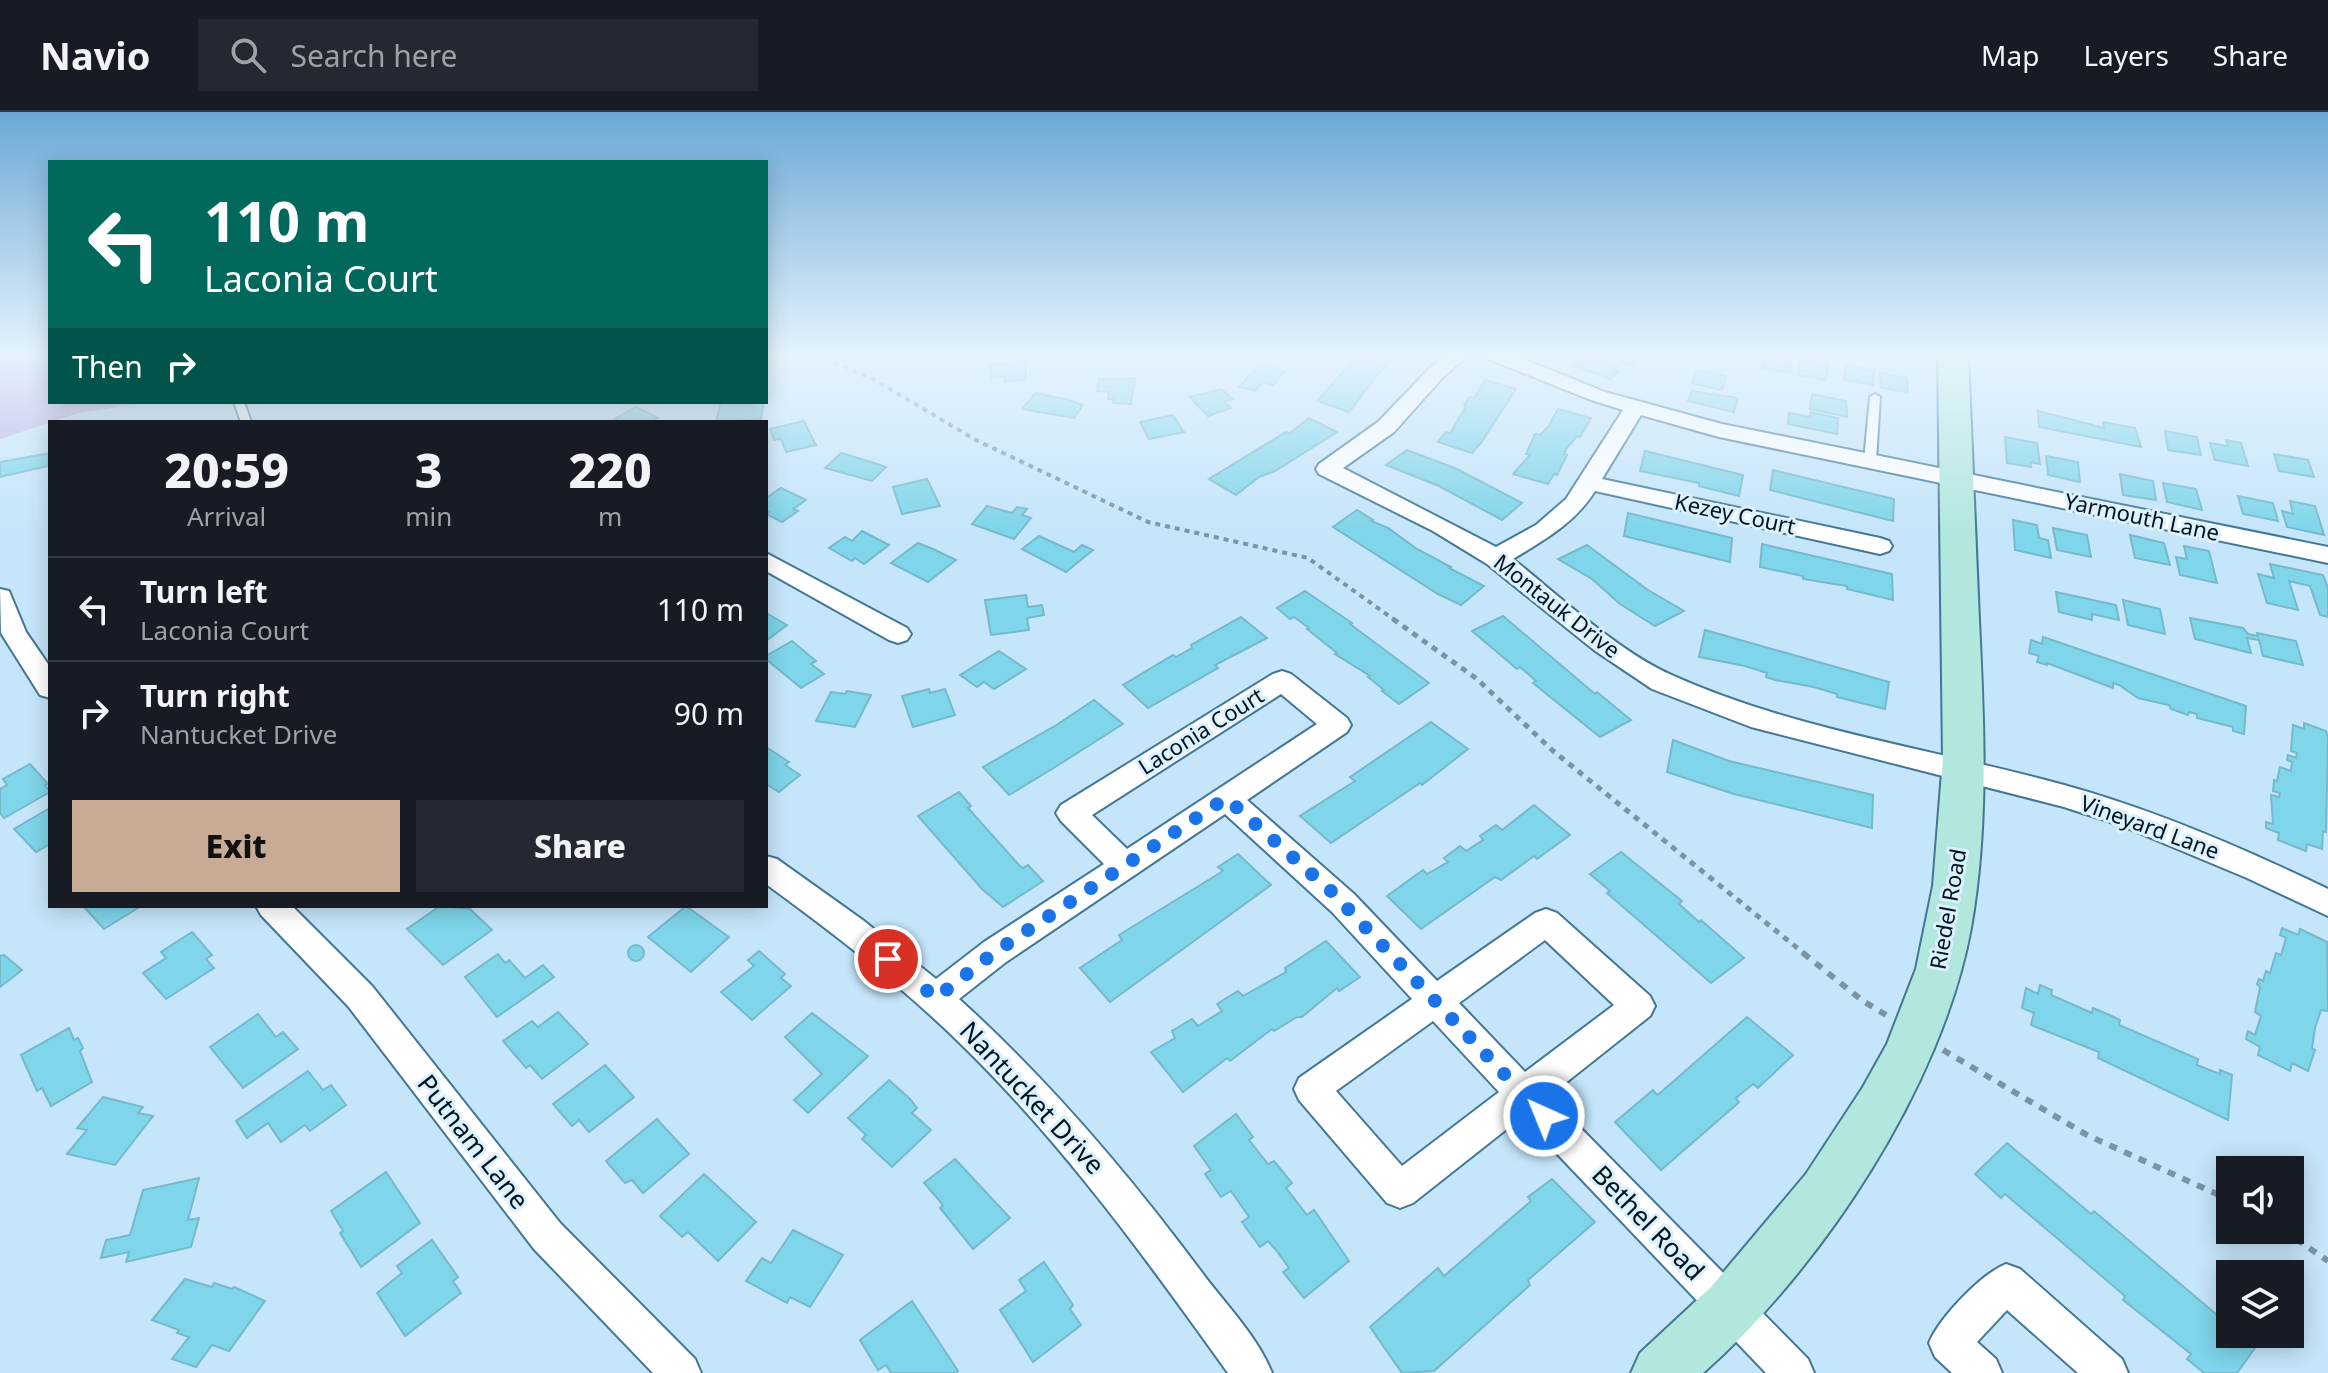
<!DOCTYPE html>
<html lang="en">
<head>
<meta charset="utf-8">
<style>
  :root { --surface:#171b24; --page:#242831; --text:#f1f3f6; --muted:#9ea1a6; --line:#363941; --accent:#c8ab95 }
  body { margin:0; font-family:"Noto Sans",sans-serif; background:var(--page); color:var(--text); height:100vh; display:flex; flex-direction:column; font-size:30px; white-space:nowrap }
  * { box-sizing:border-box; margin:0 }
  p { font-size:26px; color:var(--muted) }
  .icon { flex:none; width:44px; height:44px; fill:none; stroke:currentColor; stroke-width:2; stroke-linecap:round; stroke-linejoin:round }
  .map { position:relative; flex:1; overflow:hidden }
  .side { position:absolute; left:48px; top:308px; width:720px; height:488px; display:flex; flex-direction:column; background:var(--surface); border-radius:0px; box-shadow:0 4px 20px #0003 }
  .side>* { flex:none }
  .guide { position:absolute; left:48px; top:48px; width:720px; height:244px; border-radius:0px; box-shadow:0 4px 20px #0003; background:#00695c; color:#fff; overflow:hidden }
  .fabs { position:absolute; left:2216px; top:1044px; display:grid; gap:16px }
  .fabs a { display:grid; place-items:center; width:88px; height:88px; border-radius:0px; background:var(--surface); box-shadow:0 4px 20px #0003; font-size:40px }
  .pin { position:absolute; display:grid; place-items:center; width:68px; height:68px; color:#fff; margin:-34px; border:4px solid #fff; border-radius:50%; box-shadow:0 2px 8px #0007 }
  .me { position:absolute; width:88px; margin:-44px; rotate:316deg; stroke-linejoin:round; filter:drop-shadow(0 0 6px #0008) }
  .turn { display:flex; align-items:center; gap:28px; height:168px; padding:0 24px; font-size:36px }
  .turn .icon { width:104px; height:104px; stroke-width:2.5 }
  .turn b { display:block; font-size:56px; line-height:68px }
  .then { display:flex; align-items:center; height:76px; padding:0 24px; background:#0003; gap:16px; font-size:30px }
  .eta { display:flex; justify-content:space-evenly; align-items:center; height:136px; text-align:center }
  .eta b { font-size:48px; font-weight:800; line-height:56px }
  .button { display:flex; gap:16px; margin-top:auto; padding:16px 24px }
  .button a { flex:1; height:92px; border-radius:0px; background:var(--accent); color:#111; font-size:32px; font-weight:800; line-height:92px; text-align:center }
  .button a+a { background:var(--page); color:var(--text) }
  ul { padding:0; list-style:none }
  li { display:flex; align-items:center; gap:24px; height:104px; padding:0 24px; border-top:2px solid var(--line) }
  li div { flex:1 }
  li b { display:block; font-size:30px }
  li em { font-style:normal }
  header { display:flex; align-items:center; gap:48px; box-sizing:border-box; height:112px; padding:0 40px; background:var(--surface); border-bottom:2px solid var(--line) }
  header strong { font-size:38px }
  nav { display:flex; gap:44px; margin-inline-start:auto; font-size:28px }
  .search { width:560px; height:72px; background:var(--page); display:flex; align-items:center; gap:20px; box-sizing:border-box; padding:0 28px; border-radius:0px; color:var(--muted); font-size:30px }
  .map>svg:first-child { display:block }
  .green { fill:#bbb0e2 }
  .building { fill:#7fd5ea; stroke:#75b9cb; stroke-width:2 }
  .lines { fill:none; stroke-linecap:round; stroke-linejoin:round }
  .lane-casing { stroke:#427795; stroke-width:4 }
  .street-casing { stroke:#427795; stroke-width:4 }
  .secondary-casing { stroke:#427795; stroke-width:4 }
  .path-far2 { stroke:#7994a5; stroke-width:4; stroke-dasharray:5 5; stroke-linecap:butt }
  .path-far1 { stroke:#7994a5; stroke-width:5; stroke-dasharray:6 6; stroke-linecap:butt }
  .path { stroke:#7994a5; stroke-width:6; stroke-dasharray:8 8; stroke-linecap:butt }
  .lane { fill:#fff; fill-rule:evenodd }
  .street { fill:#fff; fill-rule:evenodd }
  .secondary { fill:#b2e7de; fill-rule:evenodd }
  .route { stroke:#1a73e8; stroke-width:14; stroke-dasharray:0 25.2 }
  .labels { text-anchor:middle; stroke-width:6; stroke-linejoin:round; paint-order:stroke }
  .street-label { font-size:22px; fill:#00131e; stroke:#dbf1fe }
  .near-street-label { font-size:26px; fill:#00131e; stroke:#dbf1fe }
</style>
</head>
<body>
<header>
<strong>Navio</strong>
<div class="search"><svg class="icon" aria-label="search" viewBox="0 0 24 24"><circle cx="10" cy="10" r="6"/><path d="M15 15l6 6"/></svg>Search here</div>
<nav><a>Map</a><a>Layers</a><a>Share</a></nav>
</header>
<div class="map">
<svg width="2328" height="1261" viewBox="0 0 2328 1261">
  <rect width="100%" height="100%" fill="#c5e5fa"/>
  <polygon class="green" points="0,242 50,242 50,290 152,290 78,301 0,327"/>
  <g class="building">
    <polygon points="1359,242 1399,242 1383,256 1349,300 1317,289"/>
    <polygon points="1581,242 1618,253 1614,257 1619,259 1611,267 1571,253"/>
    <polygon points="1604,242 1639,242 1642,243 1633,255"/>
    <polygon points="1763,242 1791,247 1790,261 1762,256"/>
    <polygon points="1800,246 1828,252 1826,268 1798,263"/>
    <polygon points="1026,249 1026,267 1005,270 1004,264 992,266 989,253"/>
    <polygon points="1260,252 1285,259 1273,273 1263,270 1255,279 1239,275"/>
    <polygon points="1846,253 1874,259 1873,273 1844,268"/>
    <polygon points="1697,258 1726,264 1722,278 1692,271"/>
    <polygon points="1880,261 1907,266 1908,280 1881,276"/>
    <polygon points="1135,266 1131,292 1113,291 1113,287 1108,287 1109,280 1097,279 1099,267"/>
    <polygon points="1485,268 1516,277 1481,331 1472,341 1438,330 1446,320 1450,322 1466,294 1464,293 1470,285 1474,286"/>
    <polygon points="1221,277 1233,287 1224,290 1231,296 1208,304 1189,285"/>
    <polygon points="1692,279 1738,286 1734,300 1688,289"/>
    <polygon points="1035,281 1066,287 1083,293 1074,306 1022,297"/>
    <polygon points="1812,282 1846,289 1847,305 1810,297"/>
    <polygon points="721,290 764,290 761,307 716,310"/>
    <polygon points="636,295 658,306 650,310 611,309"/>
    <polygon points="1558,297 1591,306 1580,325 1577,324 1566,337 1564,342 1567,343 1557,363 1554,362 1548,372 1513,362 1530,343 1526,342 1535,322 1540,323 1548,315"/>
    <polygon points="2038,299 2104,316 2103,310 2135,316 2141,335 2039,315"/>
    <polygon points="1811,300 1838,306 1837,322 1788,312 1789,301 1810,305"/>
    <polygon points="1173,303 1184,320 1149,327 1140,310"/>
    <polygon points="1309,306 1337,320 1275,359 1259,365 1236,383 1209,367 1286,320 1289,322"/>
    <polygon points="804,309 816,333 786,340 781,327 774,328 770,317"/>
    <polygon points="2165,319 2197,325 2201,343 2168,338"/>
    <polygon points="2005,325 2037,331 2040,352 2030,350 2031,355 2007,351"/>
    <polygon points="2226,328 2241,331 2248,354 2215,348 2210,331 2228,334"/>
    <polygon points="1407,338 1457,357 1522,391 1502,408 1439,374 1386,353"/>
    <polygon points="1645,339 1743,363 1739,384 1699,374 1699,371 1640,359"/>
    <polygon points="50,341 48,354 0,365 0,350"/>
    <polygon points="841,341 871,350 886,355 872,369 825,356"/>
    <polygon points="2274,342 2308,348 2314,365 2279,359"/>
    <polygon points="2046,344 2078,350 2080,370 2048,363"/>
    <polygon points="1773,358 1894,387 1893,409 1770,378"/>
    <polygon points="2120,362 2153,369 2156,388 2123,383"/>
    <polygon points="927,367 940,394 902,402 893,375"/>
    <polygon points="2163,371 2196,377 2202,398 2167,390"/>
    <polygon points="781,376 806,388 793,397 798,399 782,410 766,402 769,400 766,398 766,386"/>
    <polygon points="2238,384 2273,391 2278,409 2243,402"/>
    <polygon points="2290,389 2315,394 2324,423 2287,415 2282,399 2293,402"/>
    <polygon points="987,394 1012,401 1017,395 1027,397 1022,403 1031,406 1014,427 972,412"/>
    <polygon points="1357,398 1373,408 1371,409 1388,416 1417,437 1451,455 1449,456 1484,474 1461,493 1438,482 1333,415"/>
    <polygon points="1628,401 1732,426 1730,450 1624,424"/>
    <polygon points="2013,408 2037,413 2039,426 2048,428 2051,446 2015,438"/>
    <polygon points="2053,416 2087,423 2091,445 2057,438"/>
    <polygon points="862,419 889,433 864,452 855,446 852,449 829,436 845,425 852,429"/>
    <polygon points="2130,423 2164,431 2170,453 2135,446"/>
    <polygon points="1039,424 1074,440 1082,433 1093,438 1066,460 1022,437"/>
    <polygon points="918,431 933,437 956,448 928,470 891,451"/>
    <polygon points="1762,432 1892,462 1893,488 1847,477 1847,474 1803,467 1803,464 1760,455"/>
    <polygon points="1587,433 1648,478 1684,499 1655,514 1620,492 1592,467 1558,447"/>
    <polygon points="2184,434 2209,439 2217,471 2180,463 2176,445 2187,447"/>
    <polygon points="2270,452 2323,463 2328,476 2328,505 2320,503 2310,474 2289,469 2298,498 2267,491 2258,462 2274,466"/>
    <polygon points="1305,479 1349,509 1352,511 1350,512 1429,571 1399,592 1382,579 1384,578 1368,565 1370,564 1335,542 1337,541 1307,517 1309,516 1294,505 1290,507 1277,496"/>
    <polygon points="2056,480 2116,493 2119,508 2092,502 2092,508 2059,500"/>
    <polygon points="1026,483 1028,495 1042,493 1044,503 1027,506 1029,518 991,523 985,488"/>
    <polygon points="2123,488 2160,497 2165,522 2128,513"/>
    <polygon points="766,501 787,513 766,529"/>
    <polygon points="1503,504 1595,582 1597,580 1631,608 1600,625 1533,571 1536,569 1520,555 1517,557 1472,519"/>
    <polygon points="1241,505 1267,526 1215,553 1218,556 1148,596 1123,573 1173,543 1176,545 1192,536 1191,533"/>
    <polygon points="2190,506 2243,516 2248,522 2258,524 2257,521 2296,529 2303,553 2263,544 2259,528 2247,526 2251,541 2195,527"/>
    <polygon points="1705,518 1889,570 1885,597 1837,585 1837,582 1814,575 1775,568 1766,565 1767,561 1745,554 1699,545"/>
    <polygon points="2043,525 2246,594 2244,622 2233,619 2233,615 2197,606 2197,602 2189,600 2188,603 2171,597 2169,593 2138,586 2119,573 2113,571 2113,576 2047,551 2047,553 2037,550 2039,544 2029,541 2031,528 2042,532"/>
    <polygon points="792,529 816,549 811,552 824,562 801,576 766,547 766,544"/>
    <polygon points="999,539 1026,557 994,577 984,570 977,575 960,563"/>
    <polygon points="929,577 930,581 945,577 955,603 913,615 902,584"/>
    <polygon points="847,579 871,583 855,615 816,609 831,580 845,582"/>
    <polygon points="1094,588 1123,612 1052,657 1009,683 983,655 1058,612"/>
    <polygon points="1431,610 1468,637 1422,673 1420,671 1331,731 1300,704 1355,669 1350,665"/>
    <polygon points="2304,611 2326,619 2328,625 2326,720 2323,719 2322,737 2307,732 2306,739 2278,728 2279,721 2266,716 2266,710 2273,712 2271,683 2279,685 2280,681 2273,679 2274,668 2277,669 2280,655 2291,659 2292,650 2287,648 2288,643 2296,646 2297,641 2291,639 2293,613 2304,617"/>
    <polygon points="1673,628 1729,649 1873,683 1872,716 1734,682 1667,660"/>
    <polygon points="766,635 789,650 785,653 800,663 779,680 766,672"/>
    <polygon points="30,652 48,672 45,673 50,680 4,706 0,701 0,677 7,673 3,667"/>
    <polygon points="959,680 971,694 968,696 1019,753 1023,756 1028,753 1043,769 1003,795 982,777 918,704"/>
    <polygon points="1534,693 1570,723 1537,747 1534,744 1501,768 1495,765 1421,817 1387,784 1423,758 1427,762 1448,750 1444,746 1460,734 1466,739 1483,728 1480,724 1496,713 1502,718"/>
    <polygon points="50,696 50,732 36,740 14,717"/>
    <polygon points="1621,740 1682,789 1679,792 1699,810 1701,808 1744,846 1711,871 1622,794 1607,781 1610,779 1590,762"/>
    <polygon points="1238,742 1271,773 1110,890 1080,856 1122,828 1119,823 1223,759 1218,755"/>
    <polygon points="83,794 141,794 104,817"/>
    <polygon points="440,794 470,797 492,818 443,853 407,817"/>
    <polygon points="686,794 729,825 691,860 648,825"/>
    <polygon points="2282,816 2298,823 2300,817 2327,830 2328,899 2321,898 2315,916 2312,936 2315,938 2308,959 2292,951 2290,959 2258,943 2260,935 2246,927 2248,919 2255,923 2261,904 2255,900 2260,875 2257,872 2259,867 2263,869 2266,859 2270,861 2276,841 2281,843 2286,826 2280,823"/>
    <polygon points="192,820 212,843 206,847 214,856 166,887 143,861 166,846 161,840"/>
    <polygon points="1326,829 1360,865 1339,879 1337,876 1302,905 1297,905 1274,919 1272,917 1230,949 1227,946 1183,980 1151,940 1175,926 1172,919 1192,907 1198,914 1222,899 1217,892 1238,879 1243,884 1286,860 1285,856"/>
    <circle cx="636" cy="841" r="8"/>
    <polygon points="759,839 785,862 781,866 791,874 752,908 721,880 754,854 748,848"/>
    <polygon points="498,842 505,851 509,848 525,866 543,853 554,865 497,905 465,865"/>
    <polygon points="4,843 22,858 0,875 0,844"/>
    <polygon points="2040,873 2052,878 2051,883 2092,901 2093,896 2114,905 2120,908 2119,913 2198,947 2197,953 2220,962 2220,958 2232,963 2228,1008 2098,946 2099,940 2031,913 2034,901 2022,896 2026,876 2038,882"/>
    <polygon points="558,900 588,932 542,967 530,953 526,956 503,929 532,909 538,915"/>
    <polygon points="812,901 868,944 808,1001 794,988 822,962 785,925"/>
    <polygon points="258,902 276,925 283,920 298,937 243,976 210,935"/>
    <polygon points="1747,905 1793,943 1758,976 1753,972 1736,986 1739,990 1737,992 1661,1058 1615,1010 1653,978 1657,983 1660,981"/>
    <polygon points="69,916 74,928 78,926 83,936 80,939 92,970 51,994 42,976 37,979 21,943"/>
    <polygon points="605,953 634,985 589,1020 579,1008 572,1014 553,992"/>
    <polygon points="308,959 323,978 331,973 346,993 310,1019 305,1013 281,1030 268,1011 247,1026 236,1009"/>
    <polygon points="889,968 910,987 917,996 912,1001 931,1018 892,1055 862,1027 866,1023 848,1006"/>
    <polygon points="103,985 143,995 138,1001 153,1004 115,1053 67,1042 87,1018 77,1016"/>
    <polygon points="1236,1002 1253,1025 1249,1028 1268,1052 1274,1049 1292,1071 1286,1076 1307,1103 1314,1098 1349,1149 1304,1186 1283,1160 1289,1156 1276,1138 1268,1129 1260,1135 1242,1110 1249,1105 1231,1079 1221,1085 1205,1062 1211,1058 1194,1034"/>
    <polygon points="657,1007 689,1042 643,1081 632,1068 625,1071 606,1049"/>
    <polygon points="2007,1031 2091,1102 2094,1099 2230,1214 2230,1222 2239,1222 2255,1236 2237,1261 2204,1261 2187,1247 2191,1242 2123,1188 2125,1184 2005,1082 2001,1086 1975,1062"/>
    <polygon points="955,1047 1010,1106 973,1137 940,1096 943,1093 924,1071"/>
    <polygon points="386,1060 420,1111 361,1155 340,1121 343,1119 331,1099"/>
    <polygon points="704,1062 756,1110 718,1149 688,1120 682,1125 660,1104"/>
    <polygon points="199,1066 188,1108 199,1106 191,1135 126,1150 129,1140 101,1146 106,1128 130,1123 143,1078"/>
    <polygon points="1552,1067 1595,1110 1528,1168 1530,1173 1434,1259 1402,1261 1370,1215 1438,1156 1444,1164 1531,1089 1528,1085"/>
    <polygon points="793,1118 843,1143 810,1195 790,1185 787,1191 746,1169 762,1146 771,1151"/>
    <polygon points="432,1128 458,1165 453,1169 461,1181 405,1224 377,1181 402,1161 397,1154"/>
    <polygon points="1044,1150 1073,1193 1070,1197 1081,1213 1033,1250 1000,1198 1026,1179 1019,1168"/>
    <polygon points="185,1167 212,1175 214,1171 232,1177 234,1175 265,1189 229,1239 212,1233 196,1255 172,1247 189,1225 177,1221 179,1218 152,1208"/>
    <polygon points="912,1189 958,1259 955,1261 891,1261 886,1253 878,1258 860,1228"/>
  </g>
  <g class="lines">
    <defs>
      <g id="lane">
        <polygon points="1875,282 1880,285 1876,349 1870,352 1864,349 1870,285"/>
        <polygon points="234,290 244,290 251,310 241,310"/>
      </g>
      <g id="street">
        <path d="M1447 242H1470L1444 264 1394 320 1343 356 1496 435 1536 413 1566 387 1623 298 1591 288 1486 246 1483 242H1511L1605 280 1722 312 2328 435V451L1719 325 1641 303 1602 367 1880 426 1889 429 1892 434 1889 439 1880 442 1595 379C1575 411 1544 428 1513 447 1558 483 1621 542 1674 564 1797 619 1934 637 2064 673 2155 698 2243 736 2328 777V804L2247 766 2120 713 2064 695 1751 615 1652 577 1594 538 1487 452 1433 419 1319 362 1316 357 1319 352 1378 310 1430 256Z"/>
        <polygon points="766,441 907,516 911,522 907,528 898,531 889,528 766,459"/>
        <polygon points="0,477 9,479 26,520 50,555 50,586 40,583 1,521"/>
        <path d="M1282 559 1291 562 1347 606 1351 613 1347 620 1247 688 1354 782 1437 869 1535 801 1546 797 1557 801 1650 884 1655 894 1650 904 1549 984 1808 1247 1814 1261H1766L1522 1005 1413 1091 1400 1096 1387 1091 1299 988 1294 977 1299 966 1412 887 1332 800 1225 702 1006 850 959 887C1052 971 1132 1066 1206 1166 1229 1196 1258 1226 1272 1261H1228C1148 1149 1066 1036 968 939 906 877 837 824 766 772V744L777 747 864 809 936 867 984 830 1104 752 1061 709 1056 701 1061 693 1273 562ZM1281 582 1317 612 1127 737 1092 703ZM1545 828 1614 893 1525 960 1459 891ZM1433 909 1499 980 1402 1054 1336 979Z"/>
        <polygon points="256,794 292,794 372,874 560,1111 695,1247 701,1261 653,1261 534,1137 348,894 261,803"/>
        <path d="M2006 1152 2020 1157 2122 1247 2128 1261H2078L2007 1198 1977 1230 1996 1247 2002 1261H1952L1935 1245 1929 1231C1939 1206 1981 1162 2006 1152Z"/>
      </g>
      <path id="secondary" d="M1938 242H1968C1972 331 1975 420 1979 508 1984 611 1989 715 1971 816 1942 974 1822 1156 1703 1261H1631L1640 1241 1711 1175 1806 1062 1863 975 1887 932 1916 857 1933 774 1943 647Z"/>
    </defs>
    <use href="#lane" class="lane-casing"/>
    <use href="#street" class="street-casing"/>
    <use href="#secondary" class="secondary-casing"/>
    <polyline class="path-far2" points="816,242 873,267 976,328 1148,410 1308,446 1396,509"/>
    <polyline class="path-far1" points="1393,507 1477,567 1552,638 1806,843"/>
    <g class="path">
      <polyline points="1803,841 1863,889 1886,903"/>
      <polyline points="1943,938 2087,1023 2230,1088"/>
      <polyline points="2283,1118 2328,1149"/>
    </g>
    <use href="#lane" class="lane"/>
    <use href="#street" class="street"/>
    <use href="#secondary" class="secondary"/>
  </g>
  <linearGradient id="sky" x2="0" y2="1"><stop stop-color="#6ca8d6"/><stop offset="0.58" stop-color="#e5f3fd"/><stop offset="1" stop-color="#e5f3fd" stop-opacity="0"/></linearGradient>
  <rect width="2328" height="419" fill="url(#sky)"/>
  <g class="lines">
    <polyline class="route" points="888,847 936,886 995,840 1226,686 1331,779 1544,1004"/>
  </g>
  <g class="labels">
    <g class="street-label">
      <text transform="translate(1735 402) rotate(12)" y="8">Kezey Court</text>
      <text transform="translate(2142 405) rotate(12)" y="8">Yarmouth Lane</text>
      <text transform="translate(1557 494) rotate(38)" y="8">Montauk Drive</text>
      <text transform="translate(1201 619) rotate(-32)" y="8">Laconia Court</text>
      <text transform="translate(2150 715) rotate(20)" y="8">Vineyard Lane</text>
      <text transform="translate(1948 797) rotate(-80)" y="8">Riedel Road</text>
    </g>
    <g class="near-street-label">
      <text transform="translate(1032 986) rotate(47)" y="9">Nantucket Drive</text>
      <text transform="translate(473 1030) rotate(52)" y="9">Putnam Lane</text>
      <text transform="translate(1648 1111) rotate(46)" y="9">Bethel Road</text>
    </g>
  </g>
</svg>
<div class="fabs">
<a><svg class="icon" aria-label="sound" viewBox="0 0 24 24"><path d="M4 9h4l5-4v14l-5-4H4zM17 9q2 3 0 6"/></svg></a>
<a><svg class="icon" aria-label="layers" viewBox="0 0 24 24"><path d="M12 4l9 5-9 5-9-5zM3 14l9 5 9-5"/></svg></a>
</div>
<div class="pin" style="left:888px;top:847px;background:#d93025"><svg class="icon" aria-label="arrive" viewBox="0 0 24 24"><path d="M6 21V4h12l-3 4 3 4H6"/></svg></div>
<svg class="me" style="left:1544px;top:1004px" viewBox="-20 -20 40 40"><circle r="17" fill="#1a73e8" stroke="#fff" stroke-width="3"/><path d="M0-11L8 9 0 5-8 9z" fill="#fff"/></svg>
<div class="guide">
<div class="turn"><svg class="icon" aria-label="left" viewBox="0 0 24 24"><path d="M17 20v-9H6M10 6l-5 5 5 5"/></svg><div><b>110 m</b>Laconia Court</div></div>
<div class="then">Then<svg class="icon" aria-label="right" viewBox="0 0 24 24"><path d="M7 20v-9h11M14 6l5 5-5 5"/></svg></div>
</div>
<section class="side">
<div class="eta">
<div><b>20:59</b><p>Arrival</p></div>
<div><b>3</b><p>min</p></div>
<div><b>220</b><p>m</p></div>
</div>
<ul>
<li><svg class="icon" aria-label="left" viewBox="0 0 24 24"><path d="M17 20v-9H6M10 6l-5 5 5 5"/></svg><div><b>Turn left</b><p>Laconia Court</p></div><em>110 m</em></li>
<li><svg class="icon" aria-label="right" viewBox="0 0 24 24"><path d="M7 20v-9h11M14 6l5 5-5 5"/></svg><div><b>Turn right</b><p>Nantucket Drive</p></div><em>90 m</em></li>
</ul>
<div class="button"><a>Exit</a><a>Share</a></div>
</section>
</div>
</body>
</html>
